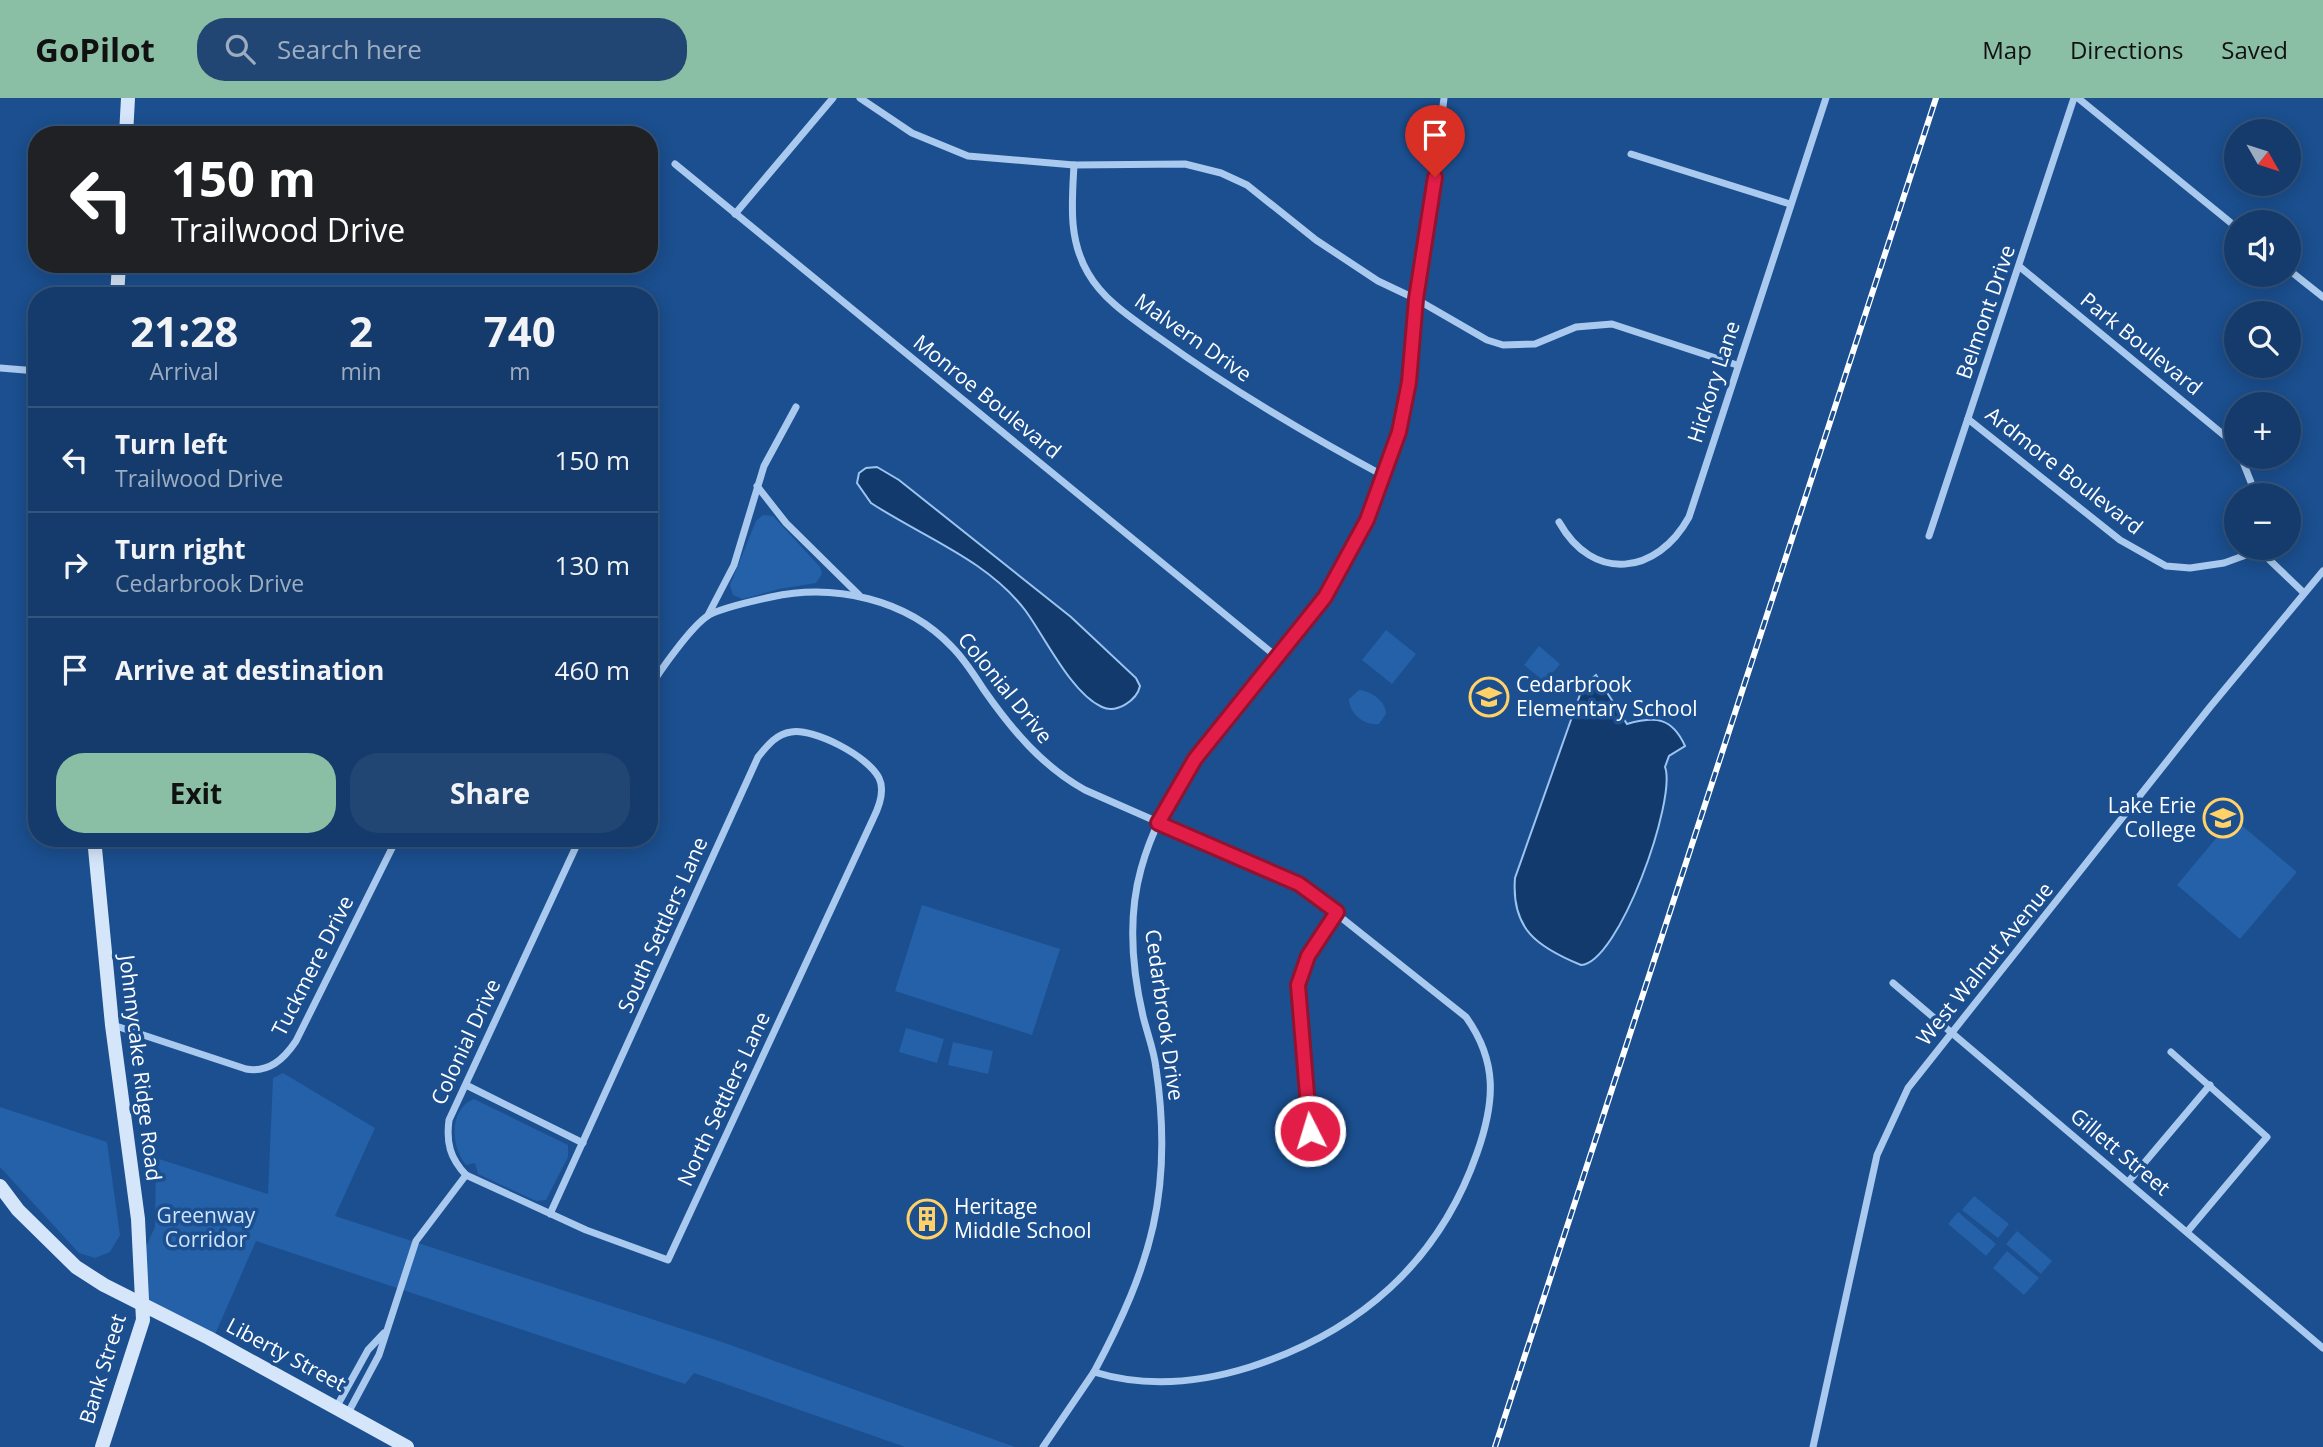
<!DOCTYPE html>
<html lang="en">
<head>
<meta charset="utf-8">
<style>
  :root { --surface:#143b6b; --page:#214673; --text:#f1f3f6; --muted:#9dadc1; --line:#33557e; --accent:#8abfa5 }
  body { margin:0; font-family:"Open Sans",sans-serif; background:var(--page); color:var(--text); height:100vh; display:flex; flex-direction:column; font-size:26px; white-space:nowrap }
  * { box-sizing:border-box; margin:0 }
  p { font-size:23px; color:var(--muted) }
  .icon { flex:none; width:38px; height:38px; fill:none; stroke:currentColor; stroke-width:2; stroke-linecap:round; stroke-linejoin:round }
  .map { position:relative; flex:1; overflow:hidden }
  .panel { position:absolute; left:28px; top:189px; width:630px; height:560px; display:flex; flex-direction:column; background:var(--surface); border-radius:28px; box-shadow:0 4px 18px #0003,0 0 0 2px var(--line) }
  .panel>* { flex:none }
  .top-card { position:absolute; left:28px; top:28px; width:630px; height:147px; border-radius:28px; box-shadow:0 4px 18px #0003,0 0 0 2px var(--line); background:#202124; color:#fff; overflow:hidden }
  .needle { width:46px; rotate:129deg }
  .buttons { position:absolute; left:2224px; top:21px; display:grid; gap:14px }
  .buttons a { display:grid; place-items:center; width:77px; height:77px; border-radius:50%; background:var(--surface); box-shadow:0 4px 18px #0003,0 0 0 2px var(--line); font-size:35px }
  .pin { position:absolute; display:grid; place-items:center; width:60px; height:60px; color:#fff; margin:-72px -30px; border-radius:50% 50% 50% 0; rotate:-45deg; box-shadow:0 0 7px #0007 }
  .pin .icon { rotate:45deg }
  .me { position:absolute; width:77px; margin:-38px; rotate:355deg; stroke-linejoin:round; filter:drop-shadow(0 0 5px #0008) }
  .turn { display:flex; align-items:center; gap:24px; height:147px; padding:0 28px; font-size:32px }
  .turn .icon { width:91px; height:91px; stroke-width:2.5 }
  .turn b { display:block; font-size:49px; line-height:60px }
  .eta { display:flex; justify-content:space-evenly; align-items:center; height:119px; text-align:center }
  .eta b { font-size:42px; font-weight:700; line-height:49px }
  .cta { display:flex; gap:14px; margin-top:auto; padding:14px 28px }
  .cta a { flex:1; height:80px; border-radius:28px; background:var(--accent); color:#111; font-size:28px; font-weight:700; line-height:80px; text-align:center }
  .cta a+a { background:var(--page); color:var(--text) }
  ul { padding:0; list-style:none }
  li { display:flex; align-items:center; gap:21px; height:105px; padding:0 28px; border-top:2px solid var(--line) }
  li div { flex:1 }
  li b { display:block; font-size:26px }
  li em { font-style:normal }
  header { display:flex; align-items:center; gap:42px; box-sizing:border-box; height:98px; padding:0 35px; background:var(--accent); color:#111 }
  header strong { font-size:33px }
  nav { display:flex; gap:38px; margin-inline-start:auto; font-size:24px }
  .search { width:490px; height:63px; background:var(--page); display:flex; align-items:center; gap:18px; box-sizing:border-box; padding:0 24px; border-radius:28px; color:var(--muted); font-size:26px }
  .map>svg:first-child { display:block }
  .green { fill:#2461a8 }
  .water { fill:#123a6d; stroke:#9cc4f0; stroke-width:2 }
  .lines { fill:none; stroke-linecap:round; stroke-linejoin:round }
  .street { stroke:#a9c9ee; stroke-width:7 }
  .secondary { stroke:#d6e6fa; stroke-width:14 }
  .rail-casing { stroke:#fff; stroke-width:6 }
  .rail { stroke:#1b4f8f; stroke-width:3.5; stroke-dasharray:10; stroke-linecap:butt }
  .route-casing { stroke:#92132f; stroke-width:18 }
  .route { stroke:#e11d48; stroke-width:12 }
  .labels { text-anchor:middle; stroke-width:7; stroke-linejoin:round; paint-order:stroke }
  .street-label { font-size:21px; fill:#fff; stroke:#1b4f8f }
  .poi-label { font-size:21px; fill:#fff; stroke:#1b4f8f; text-anchor:start }
  .park-label { font-size:21px; fill:#cfe3fa; stroke:#1b4f8f }
</style>
</head>
<body>
<header>
<strong>GoPilot</strong>
<div class="search"><svg class="icon" aria-label="search" viewBox="0 0 24 24"><circle cx="10" cy="10" r="6"/><path d="M15 15l6 6"/></svg>Search here</div>
<nav><a>Map</a><a>Directions</a><a>Saved</a></nav>
</header>
<div class="map">
<svg width="2323" height="1349" viewBox="0 0 2323 1349">
  <rect width="100%" height="100%" fill="#1b4f8f"/>
  <g class="green">
    <polygon points="763,417 773,418 820,469 822,476 816,485 779,491 743,501 733,497 730,487 756,423"/>
    <polygon points="1386,532 1416,556 1392,586 1362,562"/>
    <polygon points="1539,548 1560,566 1545,584 1524,567"/>
    <path d="M1359 592C1371 593 1386 603 1386 616L1379 626C1365 628 1349 616 1349 601Z"/>
    <polygon points="2233,720 2297,774 2240,841 2177,787"/>
    <polygon points="922,807 1060,851 1032,937 895,893"/>
    <polygon points="906,930 944,941 937,965 899,954"/>
    <polygon points="953,944 993,953 988,976 948,967"/>
    <polygon points="283,975 375,1030 335,1118 719,1243 1015,1349 905,1349 694,1275 685,1286 256,1143 213,1241 146,1203 137,1168 155,1129 156,1060 268,1096 273,980"/>
    <path d="M474 1001 568 1047V1059L546 1102 536 1103 478 1076 475 1065 466 1067C451 1049 448 1011 474 1001Z"/>
    <polygon points="0,1009 107,1044 120,1137 110,1154 95,1160 79,1155 0,1069"/>
    <polygon points="1974,1098 2009,1126 1998,1140 1962,1112"/>
    <polygon points="1958,1114 1996,1146 1986,1158 1948,1126"/>
    <polygon points="2017,1133 2052,1163 2041,1176 2006,1146"/>
    <polygon points="2007,1153 2039,1180 2024,1197 1993,1170"/>
  </g>
  <g class="water">
    <path d="M877 369 899 382 1071 519 1136 580 1140 588C1137 602 1117 616 1102 609 1071 595 1045 539 1025 512 987 462 923 439 871 405L857 385 859 375 866 370Z"/>
    <path d="M1596 577 1627 626C1655 618 1672 619 1685 648L1669 658 1665 669C1677 701 1619 865 1581 867 1537 849 1511 831 1515 780L1583 588Z"/>
  </g>
  <g class="lines">
    <g class="street">
      <polyline points="860,0 912,35 968,58 1074,67 1185,66 1221,75 1247,87 1316,142 1378,183 1416,201 1487,242 1503,247 1535,246 1576,229 1612,226 1737,267"/>
      <polyline points="2078,0 2236,129"/>
      <polyline points="1631,56 1790,106"/>
      <polyline points="675,66 1277,559"/>
      <path d="M1074 67C1072 104 1068 141 1088 175 1104 203 1133 221 1158 239 1230 291 1306 336 1384 378"/>
      <polyline points="735,116 833,0"/>
      <polyline points="2020,169 2231,343 2236,352"/>
      <polyline points="2289,172 2323,199"/>
      <polyline points="649,264 652,258"/>
      <polyline points="0,270 37,273"/>
      <polyline points="1968,321 2120,442 2166,468 2190,470 2224,465 2257,453"/>
      <polyline points="2241,359 2256,397"/>
      <polyline points="757,388 786,425 859,497"/>
      <path d="M1559 424C1593 485 1657 477 1689 419L1826 0"/>
      <polyline points="1929,438 2074,0"/>
      <polyline points="2257,450 2304,495"/>
      <polyline points="708,517 734,467 764,368 796,309"/>
      <path d="M649 591C659 574 692 527 709 517 724 509 754 503 771 499 834 485 907 501 952 549 965 562 974 577 984 592 1012 632 1042 668 1085 692L1299 786 1466 919C1498 964 1495 1004 1477 1055 1439 1164 1359 1234 1250 1269 1199 1285 1146 1290 1094 1274L1043 1349"/>
      <polyline points="1893,885 2323,1250"/>
      <path d="M113 927 246 971C269 975 284 961 296 943L397 740"/>
      <polyline points="2171,954 2267,1039 2187,1134"/>
      <polyline points="466,987 583,1045"/>
      <polyline points="1309,1050 1298,887 1308,857 1337,814"/>
      <polyline points="2129,1083 2210,987"/>
      <path d="M550 1116 758 659C767 648 776 636 791 634 814 630 868 658 879 680 885 692 879 709 873 721L668 1162 586 1132 466 1077C450 1060 446 1045 449 1022L580 740"/>
      <path d="M1094 1274C1151 1168 1174 1092 1156 970 1154 952 1147 935 1143 918 1132 871 1128 818 1141 771 1167 676 1246 595 1308 522 1359 452 1395 370 1409 285 1413 257 1412 228 1416 200 1426 133 1436 67 1444 0"/>
      <polyline points="337,1308 368,1252 384,1235"/>
      <polyline points="348,1315 379,1257 416,1143 466,1077"/>
      <polyline points="1813,1349 1877,1057 1908,990 2210,609 2323,473"/>
    </g>
    <g class="secondary">
      <polyline points="126,37 128,0"/>
      <polyline points="117,198 119,166"/>
      <polyline points="94,740 112,927 138,1121 143,1222 102,1349"/>
      <polyline points="0,1088 18,1112 76,1169 104,1187 209,1240 407,1349"/>
    </g>
    <defs>
      <polyline id="rail" points="1495,1349 1936,0"/>
    </defs>
    <use href="#rail" class="rail-casing"/>
    <use href="#rail" class="rail"/>
  </g>
  <g class="lines">
    <defs>
      <polyline id="route" points="1310,1033 1298,887 1308,858 1337,814 1299,786 1158,725 1195,661 1325,499 1367,422 1399,334 1409,284 1416,201 1435,79"/>
    </defs>
    <use href="#route" class="route-casing"/>
    <use href="#route" class="route"/>
  </g>
  <defs>
    <symbol id="school-ring" viewBox="-11 -11 22 22"><circle r="9.5" fill="#1b4f8f" stroke="#ffd166" stroke-width="1.5"/><path d="M0-5L7-2L0 1L-7-2ZM-4 1L0 2.5L4 1V4Q0 6-4 4Z" fill="#ffd166"/></symbol>
    <symbol id="university-ring" viewBox="-11 -11 22 22"><circle r="9.5" fill="#1b4f8f" stroke="#ffd166" stroke-width="1.5"/><path d="M0-5L7-2L0 1L-7-2ZM-4 1L0 2.5L4 1V4Q0 6-4 4Z" fill="#ffd166"/></symbol>
    <symbol id="building-ring" viewBox="-11 -11 22 22"><circle r="9.5" fill="#1b4f8f" stroke="#ffd166" stroke-width="1.5"/><path d="M-4-6H4V6H1V3H-1V6H-4ZM-2.5-4.3h1.7v1.8h-1.7ZM.8-4.3h1.7v1.8H.8ZM-2.5-1h1.7V.8h-1.7ZM.8-1h1.7V.8H.8Z" fill="#ffd166"/></symbol>
  </defs>
  <g fill-rule="evenodd">
    <use href="#school-ring" x="1467" y="577" width="44" height="44"/>
    <use href="#university-ring" x="2201" y="698" width="44" height="44"/>
    <use href="#building-ring" x="905" y="1099" width="44" height="44"/>
  </g>
  <g class="labels">
    <g class="street-label">
      <text transform="translate(1986 214) rotate(-71)" y="7">Belmont Drive</text>
      <text transform="translate(1193 240) rotate(35)" y="7">Malvern Drive</text>
      <text transform="translate(2141 246) rotate(39)" y="7">Park Boulevard</text>
      <text transform="translate(1714 284) rotate(-72)" y="7">Hickory Lane</text>
      <text transform="translate(987 299) rotate(39)" y="7">Monroe Boulevard</text>
      <text transform="translate(2064 373) rotate(38)" y="7">Ardmore Boulevard</text>
      <text transform="translate(1005 590) rotate(51)" y="7">Colonial Drive</text>
      <text transform="translate(663 827) rotate(-66)" y="7">South Settlers Lane</text>
      <text transform="translate(1985 866) rotate(-51)" y="7">West Walnut Avenue</text>
      <text transform="translate(313 868) rotate(-63)" y="7">Tuckmere Drive</text>
      <text transform="translate(1164 917) rotate(82)" y="7">Cedarbrook Drive</text>
      <text transform="translate(466 944) rotate(-65)" y="7">Colonial Drive</text>
      <text transform="translate(140 970) rotate(83)" y="7">Johnnycake Ridge Road</text>
      <text transform="translate(724 1001) rotate(-65)" y="7">North Settlers Lane</text>
      <text transform="translate(2120 1054) rotate(40)" y="7">Gillett Street</text>
      <text transform="translate(286 1257) rotate(28)" y="7">Liberty Street</text>
      <text transform="translate(103 1271) rotate(-73)" y="7">Bank Street</text>
    </g>
    <g class="poi-label">
      <text x="1516" y="594">Cedarbrook<tspan x="1516" dy="24">Elementary School</tspan></text>
      <text x="2196" y="715" text-anchor="end">Lake Erie<tspan x="2196" dy="24">College</tspan></text>
      <text x="954" y="1116">Heritage<tspan x="954" dy="24">Middle School</tspan></text>
    </g>
    <g class="park-label">
      <text x="206" y="1125">Greenway<tspan x="206" dy="24">Corridor</tspan></text>
    </g>
  </g>
</svg>
<div class="buttons">
<a><svg class="needle" viewBox="-14 -14 28 28"><path d="M0-13l5 13h-10z" fill="#e53935"/><path d="M0 13l5-13h-10z" fill="#9dadc1"/></svg></a>
<a><svg class="icon" aria-label="sound" viewBox="0 0 24 24"><path d="M4 9h4l5-4v14l-5-4H4zM17 9q2 3 0 6"/></svg></a>
<a><svg class="icon" aria-label="search" viewBox="0 0 24 24"><circle cx="10" cy="10" r="6"/><path d="M15 15l6 6"/></svg></a>
<a>+</a>
<a>−</a>
</div>
<div class="pin" style="left:1435px;top:79px;background:#d93025"><svg class="icon" aria-label="arrive" viewBox="0 0 24 24"><path d="M6 21V4h12l-3 4 3 4H6"/></svg></div>
<svg class="me" style="left:1310px;top:1033px" viewBox="-20 -20 40 40"><circle r="17" fill="#e11d48" stroke="#fff" stroke-width="3"/><path d="M0-11L8 9 0 5-8 9z" fill="#fff"/></svg>
<div class="top-card">
<div class="turn"><svg class="icon" aria-label="left" viewBox="0 0 24 24"><path d="M17 20v-9H6M10 6l-5 5 5 5"/></svg><div><b>150 m</b>Trailwood Drive</div></div>
</div>
<section class="panel">
<div class="eta">
<div><b>21:28</b><p>Arrival</p></div>
<div><b>2</b><p>min</p></div>
<div><b>740</b><p>m</p></div>
</div>
<ul>
<li><svg class="icon" aria-label="left" viewBox="0 0 24 24"><path d="M17 20v-9H6M10 6l-5 5 5 5"/></svg><div><b>Turn left</b><p>Trailwood Drive</p></div><em>150 m</em></li>
<li><svg class="icon" aria-label="right" viewBox="0 0 24 24"><path d="M7 20v-9h11M14 6l5 5-5 5"/></svg><div><b>Turn right</b><p>Cedarbrook Drive</p></div><em>130 m</em></li>
<li><svg class="icon" aria-label="arrive" viewBox="0 0 24 24"><path d="M6 21V4h12l-3 4 3 4H6"/></svg><div><b>Arrive at destination</b></div><em>460 m</em></li>
</ul>
<div class="cta"><a>Exit</a><a>Share</a></div>
</section>
</div>
</body>
</html>
